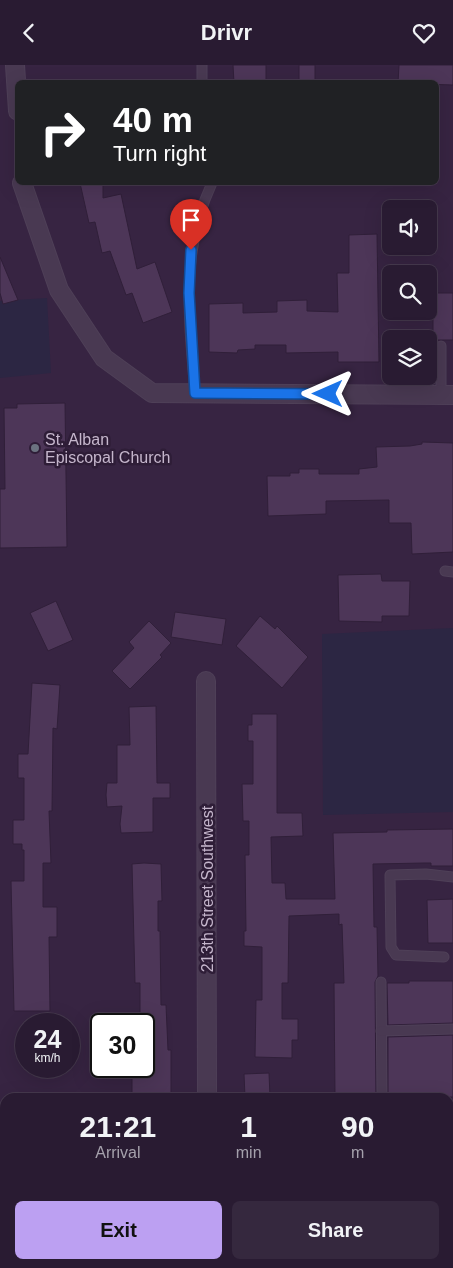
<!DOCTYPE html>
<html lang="en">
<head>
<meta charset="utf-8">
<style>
  :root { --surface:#291b32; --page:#35283e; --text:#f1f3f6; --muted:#a5a1ac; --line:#45394d; --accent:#bca0f2 }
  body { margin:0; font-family:Arial,sans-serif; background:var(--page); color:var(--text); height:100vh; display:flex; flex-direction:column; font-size:19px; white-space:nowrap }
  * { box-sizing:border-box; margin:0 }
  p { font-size:16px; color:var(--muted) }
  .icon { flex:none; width:28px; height:28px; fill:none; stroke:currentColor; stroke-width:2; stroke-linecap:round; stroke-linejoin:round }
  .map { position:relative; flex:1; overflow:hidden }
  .details { position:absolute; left:0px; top:1028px; width:454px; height:176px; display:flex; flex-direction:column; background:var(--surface); border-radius:15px 15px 0 0; box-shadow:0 5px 20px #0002,0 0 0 1px var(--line) }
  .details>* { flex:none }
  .hud { position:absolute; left:15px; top:15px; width:424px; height:105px; border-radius:8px; box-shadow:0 5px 20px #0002,0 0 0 1px var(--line); background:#202124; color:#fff; overflow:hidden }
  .controls { position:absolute; left:382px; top:135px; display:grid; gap:10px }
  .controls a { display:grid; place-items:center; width:55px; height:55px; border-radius:8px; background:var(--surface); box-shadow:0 5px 20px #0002,0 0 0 1px var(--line); font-size:25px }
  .speed { position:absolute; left:15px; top:948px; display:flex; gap:10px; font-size:25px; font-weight:700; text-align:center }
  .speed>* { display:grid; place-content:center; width:65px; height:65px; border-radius:50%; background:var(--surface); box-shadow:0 5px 20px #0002,0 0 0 1px var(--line); line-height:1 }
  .speed small { font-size:12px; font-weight:400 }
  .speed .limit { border:2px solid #111; border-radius:8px; background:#fff; color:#111 }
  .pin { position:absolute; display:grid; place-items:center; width:42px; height:42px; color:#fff; margin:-51px -21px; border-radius:50% 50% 50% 0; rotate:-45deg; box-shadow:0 0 5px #0007 }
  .pin .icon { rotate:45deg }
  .me { position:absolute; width:55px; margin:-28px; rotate:270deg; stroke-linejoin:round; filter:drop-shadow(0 0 4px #0008) }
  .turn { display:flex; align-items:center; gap:18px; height:105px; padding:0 15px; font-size:22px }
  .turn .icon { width:65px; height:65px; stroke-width:2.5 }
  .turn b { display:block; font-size:35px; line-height:42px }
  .eta { display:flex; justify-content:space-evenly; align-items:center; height:85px; text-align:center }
  .eta b { font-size:30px; font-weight:700; line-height:35px }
  .action { display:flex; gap:10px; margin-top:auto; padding:10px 15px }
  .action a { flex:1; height:58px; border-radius:8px; background:var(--accent); color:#111; font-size:20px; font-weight:700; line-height:58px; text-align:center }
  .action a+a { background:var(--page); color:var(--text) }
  header { display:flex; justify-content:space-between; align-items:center; height:65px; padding:0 15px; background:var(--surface); font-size:22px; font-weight:700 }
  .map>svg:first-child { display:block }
  .green { fill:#2c2643 }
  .building { fill:#4d3658; stroke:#301f39 }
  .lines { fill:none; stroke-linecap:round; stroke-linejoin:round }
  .lane-casing { stroke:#4f4058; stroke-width:11 }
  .street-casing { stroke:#4f4058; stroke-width:20 }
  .secondary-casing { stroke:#4f4058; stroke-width:26 }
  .lane { stroke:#493952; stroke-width:9 }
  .street { stroke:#493952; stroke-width:18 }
  .secondary { stroke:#5c4665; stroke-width:24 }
  .route-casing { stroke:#114b97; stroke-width:12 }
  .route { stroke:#1a73e8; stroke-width:9 }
  .worship-dot { fill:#6b7280; stroke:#2e1d37; stroke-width:2 }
  .labels { text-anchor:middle; stroke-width:5; stroke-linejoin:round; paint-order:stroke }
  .poi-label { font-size:16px; fill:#c5b6cc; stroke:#2e1d37; text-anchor:start }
  .street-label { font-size:16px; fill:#c5b6cc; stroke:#2e1d37 }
</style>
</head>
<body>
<header><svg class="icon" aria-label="back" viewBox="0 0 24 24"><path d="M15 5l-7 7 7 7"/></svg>Drivr<svg class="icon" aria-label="heart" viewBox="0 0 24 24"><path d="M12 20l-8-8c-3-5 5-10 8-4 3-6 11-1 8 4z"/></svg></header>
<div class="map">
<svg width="453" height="1203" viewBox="0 0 453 1203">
  <rect width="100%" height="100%" fill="#372442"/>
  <g class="green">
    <polygon points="47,233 51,308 0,313 0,236"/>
    <polygon points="453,563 453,747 323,750 322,569"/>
  </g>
  <g class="building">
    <polygon points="233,0 266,0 266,18 234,18"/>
    <rect x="299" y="0" width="16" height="18"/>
    <polygon points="399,0 453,0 453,20 398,18"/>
    <polygon points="80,118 103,118 103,133 121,129 137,204 155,197 172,247 143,258 132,228 126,230 110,186 102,188 95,157 89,158"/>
    <polygon points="377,169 379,297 338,297 338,287 286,288 286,280 255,280 255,284 238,285 237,288 209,287 209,239 243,238 243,248 277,247 277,236 307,235 307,246 338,247 337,208 349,208 349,170"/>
    <polygon points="0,192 18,235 3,239 0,228"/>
    <polygon points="429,228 453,228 453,275 433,275 433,252 429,252"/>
    <polygon points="65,338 67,482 0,483 0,424 5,424 4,343 17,343 17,339"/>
    <polygon points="422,377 453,378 453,487 412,489 411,458 389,458 389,435 326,436 326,449 268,451 267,411 290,411 290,408 299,408 299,404 319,404 319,409 359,409 359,404 377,402 376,382 410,381 422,379"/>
    <polygon points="381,509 382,516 410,516 409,551 382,551 382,557 339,556 338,510"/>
    <polygon points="56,536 73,575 48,586 30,548"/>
    <polygon points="175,547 226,554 222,580 171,572"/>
    <polygon points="260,551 275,564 277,561 308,592 282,623 236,581"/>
    <polygon points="149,556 171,578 160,590 162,592 130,624 112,606 134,583 129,577"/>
    <polygon points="32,618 60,620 57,664 53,663 52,746 49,746 51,798 43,798 43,842 57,842 57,872 49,872 50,946 14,946 11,816 24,816 24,785 22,785 22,779 13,779 13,755 24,755 24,713 18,713 18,689 28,689"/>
    <polygon points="156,641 157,718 170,718 170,733 153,733 153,767 121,768 120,759 122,741 107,742 106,730 107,718 117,718 117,680 130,680 129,642"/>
    <polygon points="252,649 277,649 277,748 302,748 303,771 271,772 272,818 285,818 286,834 335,834 333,768 387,767 387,765 453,764 453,801 431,801 431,798 424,798 373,799 374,862 377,862 378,911 375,917 376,1032 335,1032 334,918 344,918 342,859 339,860 339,849 289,851 288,918 282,918 282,954 298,954 298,975 292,975 292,993 255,992 256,935 262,935 262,882 244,881 244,866 246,866 245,790 249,790 249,756 243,756 242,719 253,719 253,676 248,676 248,660 252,660"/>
    <polygon points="144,798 161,799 162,836 158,836 158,866 160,866 161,940 166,940 168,985 171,985 171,1032 132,1032 132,1010 144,1010 144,959 140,959 140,918 135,918 132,799"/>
    <polygon points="453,834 453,878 428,878 427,835"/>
    <polygon points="409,916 453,916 453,958 388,960 387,918 409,918"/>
    <polygon points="453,970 453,1032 388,1032 388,972"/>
    <polygon points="269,1008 270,1032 245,1032 244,1009"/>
  </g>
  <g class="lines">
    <defs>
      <g id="lane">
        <polyline points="202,0 202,18"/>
        <polyline points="441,281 441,330"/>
        <path d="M195 328C189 255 180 186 212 118"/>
        <polyline points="445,506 453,507"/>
        <polyline points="444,892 396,890 391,882 390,810 426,809 453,812"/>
        <polyline points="381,917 382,1032"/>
        <polyline points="381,966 453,964"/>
      </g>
      <g id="street">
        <polyline points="15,0 18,46"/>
        <polyline points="22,118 59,225 104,293 152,328 453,330"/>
        <polyline points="206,616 207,1032"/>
      </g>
      <g id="secondary">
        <polyline points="0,1096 5,1096"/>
        <polyline points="449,1096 453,1096"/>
      </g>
    </defs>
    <use href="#lane" class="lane-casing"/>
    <use href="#street" class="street-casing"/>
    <use href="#secondary" class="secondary-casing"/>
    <use href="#lane" class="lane"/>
    <use href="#street" class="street"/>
    <use href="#secondary" class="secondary"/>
  </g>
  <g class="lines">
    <defs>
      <polyline id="route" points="191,185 189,228 195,328 328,329"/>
    </defs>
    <use href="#route" class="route-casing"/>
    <use href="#route" class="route"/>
  </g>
  <circle class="worship-dot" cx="35" cy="383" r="5"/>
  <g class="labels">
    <g class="poi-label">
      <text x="45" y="380">St. Alban<tspan x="45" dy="18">Episcopal Church</tspan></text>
    </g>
    <g class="street-label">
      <text transform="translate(207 824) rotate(-90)" y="6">213th Street Southwest</text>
    </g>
  </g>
</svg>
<div class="controls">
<a><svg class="icon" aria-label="sound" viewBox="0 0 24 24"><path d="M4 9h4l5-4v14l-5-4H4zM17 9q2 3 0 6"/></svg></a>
<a><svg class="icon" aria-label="search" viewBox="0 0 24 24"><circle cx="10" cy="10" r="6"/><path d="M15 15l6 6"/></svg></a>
<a><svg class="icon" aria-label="layers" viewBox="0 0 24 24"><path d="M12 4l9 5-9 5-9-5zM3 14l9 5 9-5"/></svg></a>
</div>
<div class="speed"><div>24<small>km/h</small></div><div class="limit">30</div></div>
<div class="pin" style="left:191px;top:185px;background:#d93025"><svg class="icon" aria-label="arrive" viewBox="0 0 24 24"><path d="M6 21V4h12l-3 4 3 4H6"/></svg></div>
<svg class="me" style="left:328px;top:329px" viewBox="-20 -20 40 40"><path d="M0-17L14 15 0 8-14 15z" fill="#1a73e8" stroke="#fff" stroke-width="4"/></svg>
<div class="hud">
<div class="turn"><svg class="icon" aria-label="right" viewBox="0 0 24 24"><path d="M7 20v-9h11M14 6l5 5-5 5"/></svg><div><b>40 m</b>Turn right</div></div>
</div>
<section class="details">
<div class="eta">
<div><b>21:21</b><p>Arrival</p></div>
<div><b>1</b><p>min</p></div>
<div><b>90</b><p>m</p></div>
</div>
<div class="action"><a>Exit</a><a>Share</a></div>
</section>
</div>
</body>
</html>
